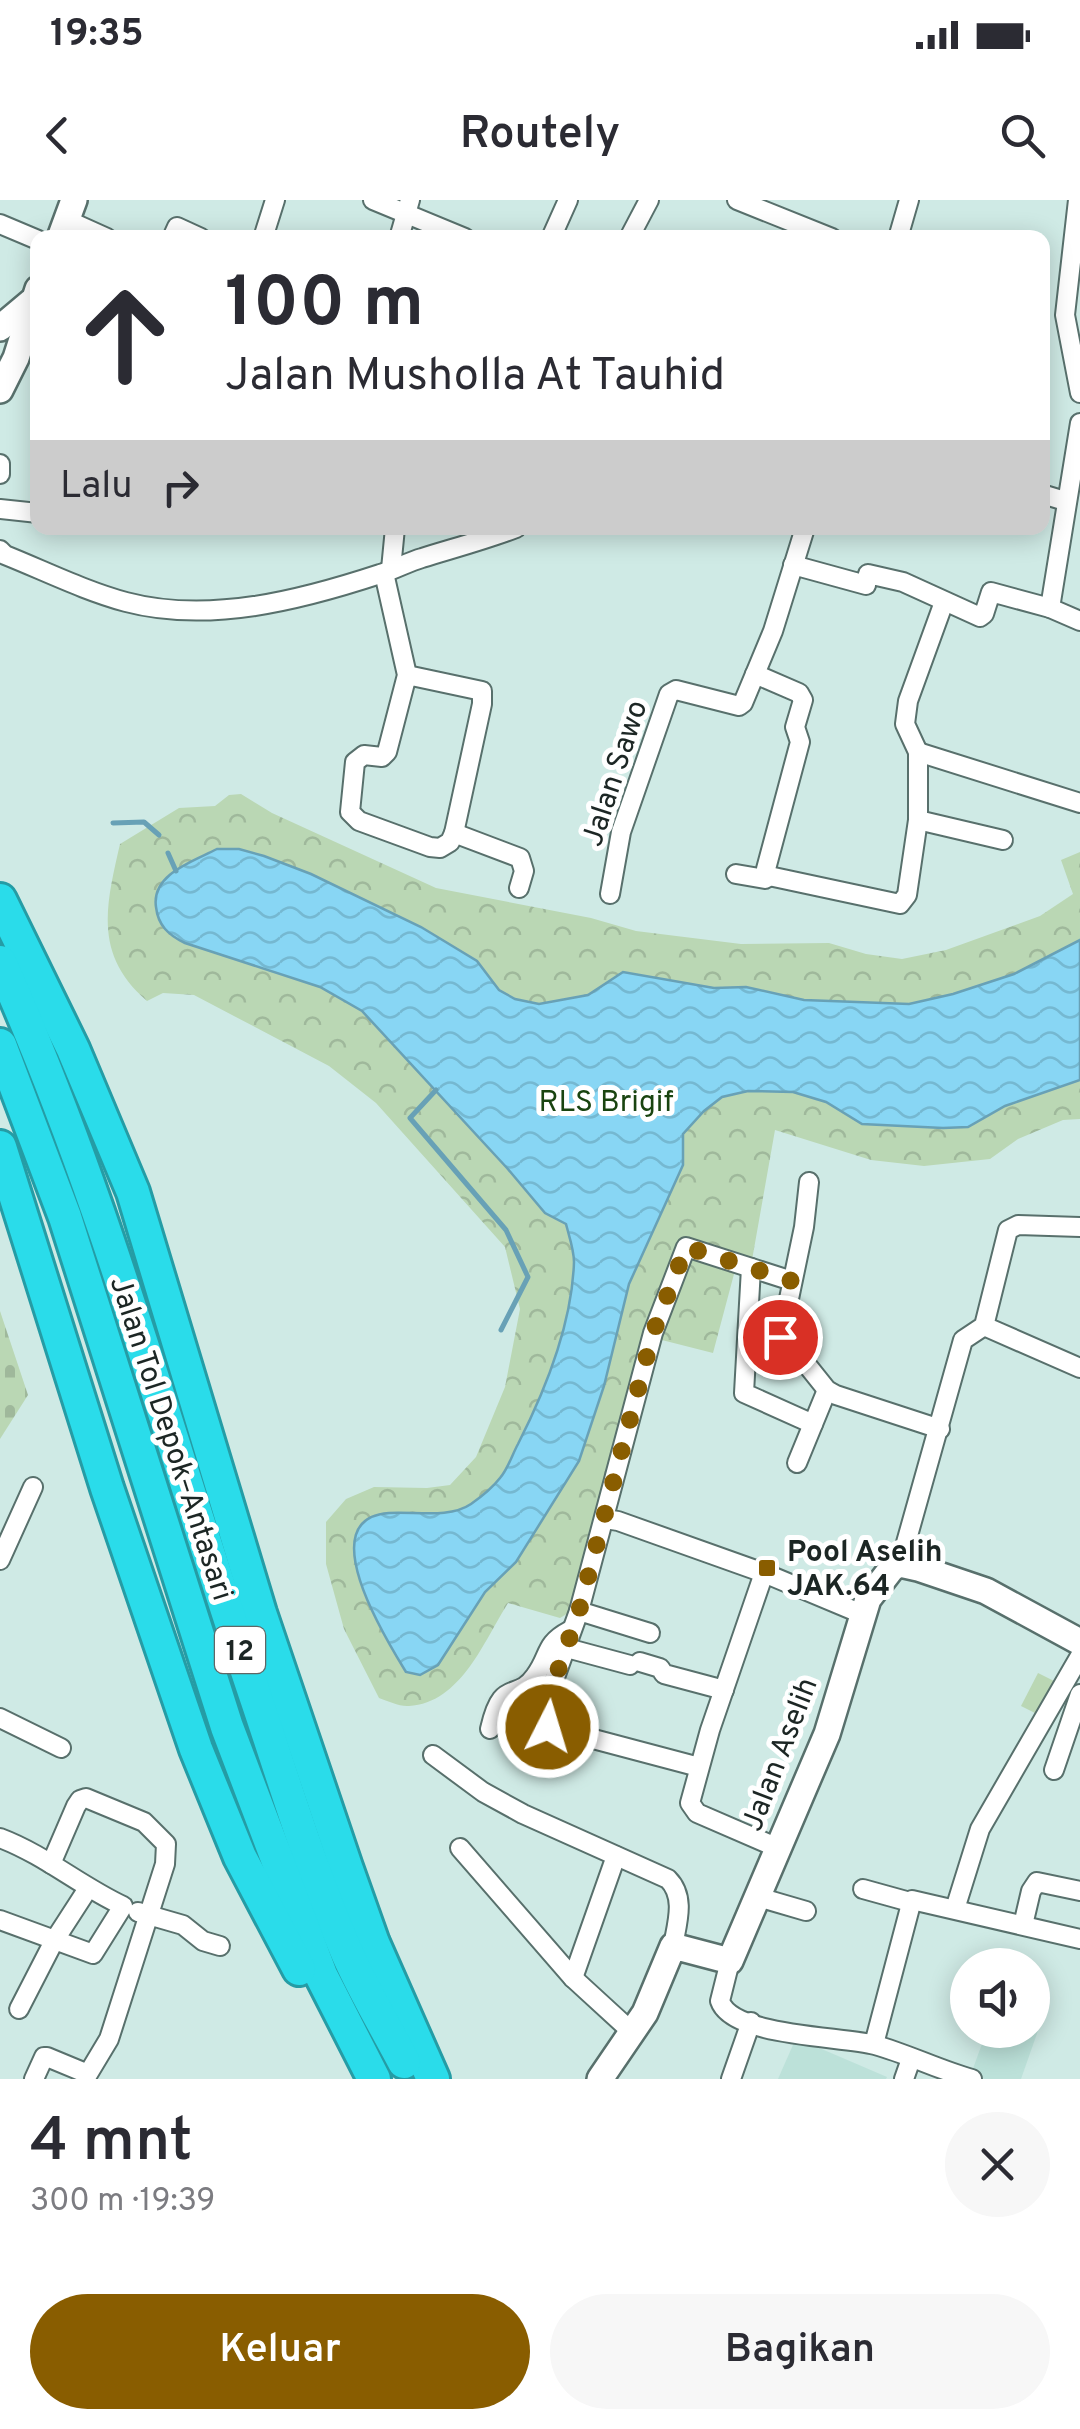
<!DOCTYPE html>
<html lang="id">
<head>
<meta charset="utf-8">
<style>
  :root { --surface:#fff; --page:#f7f7f7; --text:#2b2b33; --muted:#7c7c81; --accent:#895d00 }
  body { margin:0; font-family:Overpass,sans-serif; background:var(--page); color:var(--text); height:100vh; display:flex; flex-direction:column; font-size:38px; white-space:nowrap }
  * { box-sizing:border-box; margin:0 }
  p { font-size:32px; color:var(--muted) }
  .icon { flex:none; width:55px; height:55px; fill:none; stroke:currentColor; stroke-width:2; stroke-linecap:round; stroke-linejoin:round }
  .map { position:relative; height:1879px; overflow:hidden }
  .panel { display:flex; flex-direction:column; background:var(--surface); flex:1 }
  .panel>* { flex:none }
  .hud { position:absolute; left:30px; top:30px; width:1020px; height:305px; border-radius:20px; box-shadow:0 5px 25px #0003; background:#fff; color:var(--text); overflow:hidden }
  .tools { position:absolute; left:950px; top:1748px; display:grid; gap:20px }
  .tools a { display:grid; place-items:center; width:100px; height:100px; border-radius:50%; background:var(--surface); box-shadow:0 5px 25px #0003; font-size:50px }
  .pin { position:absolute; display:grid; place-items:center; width:85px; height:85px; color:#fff; margin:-42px; border:5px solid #fff; border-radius:50%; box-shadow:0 2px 10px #0007 }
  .me { position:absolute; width:110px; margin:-55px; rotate:5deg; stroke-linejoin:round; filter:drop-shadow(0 0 8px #0008) }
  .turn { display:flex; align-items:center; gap:35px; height:210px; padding:0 30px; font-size:45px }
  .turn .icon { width:130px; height:130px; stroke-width:2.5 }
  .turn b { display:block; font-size:70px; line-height:85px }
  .then { display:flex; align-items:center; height:95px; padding:0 30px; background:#0003; gap:20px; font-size:38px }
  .round { display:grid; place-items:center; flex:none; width:105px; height:105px; border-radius:52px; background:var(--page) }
  .summary { display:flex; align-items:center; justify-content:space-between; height:170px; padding:0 30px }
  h1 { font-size:60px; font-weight:600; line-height:75px }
  .cta { display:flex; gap:20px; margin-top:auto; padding:20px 30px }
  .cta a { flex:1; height:115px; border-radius:60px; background:var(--accent); color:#fff; font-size:40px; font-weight:600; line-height:115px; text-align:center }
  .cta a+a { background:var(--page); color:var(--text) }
  .status { display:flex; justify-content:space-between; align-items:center; height:70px; padding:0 50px; background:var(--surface); direction:ltr }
  .status svg { height:28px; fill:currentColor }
  header { display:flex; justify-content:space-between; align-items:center; height:130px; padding:0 30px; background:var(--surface); font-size:45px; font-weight:600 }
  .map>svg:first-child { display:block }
  .built { fill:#bce1d9 }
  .cemetery { fill:url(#cemetery-stones) }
  .park { fill:url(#park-crowns) }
  .pitch { fill:#bad7b4 }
  .water { fill:url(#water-waves); stroke:#68a1b6; stroke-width:2.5 }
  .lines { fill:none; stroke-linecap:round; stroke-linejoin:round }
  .stream { stroke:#68a1b6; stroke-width:5 }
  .street-casing { stroke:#58706c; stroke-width:22 }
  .secondary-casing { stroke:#58706c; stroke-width:30 }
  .highway-casing { stroke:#259ca5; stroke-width:38 }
  .street { stroke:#fff; stroke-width:18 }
  .secondary { stroke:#fff; stroke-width:25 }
  .highway { stroke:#2adcea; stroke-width:32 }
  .route { stroke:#895d00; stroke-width:18; stroke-dasharray:0 32.4 }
  .poi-dot { fill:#895d00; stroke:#fff; stroke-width:4 }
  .labels { text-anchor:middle; stroke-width:10; stroke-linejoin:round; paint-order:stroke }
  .shield { fill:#fff; stroke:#606766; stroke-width:2.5 }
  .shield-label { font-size:28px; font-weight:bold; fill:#1c2624 }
  .street-label { font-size:30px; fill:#1c2624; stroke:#fff }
  .park-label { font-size:30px; fill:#194410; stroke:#fff }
  .poi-label { font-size:30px; font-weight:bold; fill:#1c2624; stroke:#fff; text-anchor:start }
</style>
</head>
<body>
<div class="status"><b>19:35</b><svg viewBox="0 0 49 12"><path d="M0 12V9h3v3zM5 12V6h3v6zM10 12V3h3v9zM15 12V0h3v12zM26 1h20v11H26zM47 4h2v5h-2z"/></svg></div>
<header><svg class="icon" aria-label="back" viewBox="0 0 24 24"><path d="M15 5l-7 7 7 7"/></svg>Routely<svg class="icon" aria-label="search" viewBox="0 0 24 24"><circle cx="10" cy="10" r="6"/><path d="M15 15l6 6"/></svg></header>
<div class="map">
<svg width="1080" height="1879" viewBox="0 0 1080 1879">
  <defs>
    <pattern id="cemetery-stones" width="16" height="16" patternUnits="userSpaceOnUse" patternTransform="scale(2.5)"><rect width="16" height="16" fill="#bad7b4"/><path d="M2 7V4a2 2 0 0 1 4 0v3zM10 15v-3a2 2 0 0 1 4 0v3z" fill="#9fb89b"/></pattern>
    <pattern id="park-crowns" width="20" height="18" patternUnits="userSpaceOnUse" patternTransform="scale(2.5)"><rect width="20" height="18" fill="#bad7b4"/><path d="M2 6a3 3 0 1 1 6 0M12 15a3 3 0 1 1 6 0" fill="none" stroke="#9fb89b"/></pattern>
    <pattern id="water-waves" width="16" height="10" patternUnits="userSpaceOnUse" patternTransform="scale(2.5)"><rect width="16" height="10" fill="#88d6f4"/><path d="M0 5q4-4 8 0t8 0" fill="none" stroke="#75b8d1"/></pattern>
  </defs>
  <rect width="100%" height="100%" fill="#cfeae5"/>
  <g class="built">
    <polygon points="1033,1803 1046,1808 1021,1879 985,1879 971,1874 987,1830 1032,1830"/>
    <polygon points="796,1838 887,1877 886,1879 778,1879"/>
  </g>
  <polygon class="cemetery" points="0,1111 28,1195 0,1239"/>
  <path class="park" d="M241 594 272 613 436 688 591 718 636 731 741 744 829 743 866 754 902 759 946 750 1040 716 1073 694 1061 660 1080 652V919L1063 920 1018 939 990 959 924 966 871 960 775 930 752 1060 738 1059 713 1153 650 1137 570 1412 560 1418 508 1403C484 1441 461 1503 409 1506 400 1507 388 1501 379 1498L344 1429 326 1364V1322L346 1299 374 1287 427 1288 450 1285 476 1257 505 1187 520 1109 505 1047 376 903 329 866 194 795 163 793 147 801C93 755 106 705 120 644L179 608 215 606 229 595Z"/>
  <polygon class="pitch" points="1038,1473 1054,1481 1037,1514 1021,1506"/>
  <path class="water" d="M217 649H239L264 656 311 674 421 727 477 761 499 790 515 799 539 804 588 795 623 772 714 788 746 787 804 800 909 804 953 794 1014 774 1080 740V880L1005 906 968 927 943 928 862 924 826 902 793 892 748 891 722 897 704 911 683 934V965L629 1084 604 1186 579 1261 516 1362 485 1392 438 1465 420 1475 406 1472C387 1441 310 1318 389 1313 414 1311 449 1319 471 1304 481 1297 493 1287 500 1278 508 1269 512 1255 518 1244 546 1189 572 1124 574 1062 574 1050 569 1036 566 1024L545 1013 507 968 362 811 320 787 185 743C168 735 158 725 156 707 151 674 194 661 217 649Z"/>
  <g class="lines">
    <g class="stream">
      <polyline points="113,623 144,622 159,635"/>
      <polyline points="168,653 176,671"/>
      <polyline points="436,890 410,918 506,1030 528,1077 501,1130"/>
    </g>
    <defs>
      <g id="street">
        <polyline points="373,0 465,38"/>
        <polyline points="737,0 832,38"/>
        <polyline points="1078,0 1065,115 1080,193"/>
        <polyline points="67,20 107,38"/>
        <polyline points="0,24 38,40"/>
        <polyline points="172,38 177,27 201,38"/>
        <polyline points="263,38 275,0"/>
        <polyline points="399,38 410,0"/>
        <polyline points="551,38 568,0"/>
        <polyline points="629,38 649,0"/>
        <polyline points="898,38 909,0"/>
        <polyline points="1080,223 1050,408 1080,421"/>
        <polyline points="0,264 0,274"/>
        <polyline points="1042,294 1065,301"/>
        <polyline points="0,309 38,313"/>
        <path d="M0 350 5 355C45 371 85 391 126 402 209 424 301 400 380 374 394 370 408 362 422 358 454 348 485 340 516 328"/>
        <polyline points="793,365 866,385 868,374 903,382 980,417 984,414 991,392 1050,408"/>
        <polyline points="391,369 395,328"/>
        <polyline points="384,373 407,475 482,491 482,504 454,633 450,642 440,648 430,647 359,621 350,612 355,562 364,555 382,557 387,552 407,475"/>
        <polyline points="755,474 799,493 803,500 795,527 800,542 766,669 769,676 900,704 907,695 918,620 918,552 905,524 908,501 944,402"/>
        <polyline points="918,552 1080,603"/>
        <polyline points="918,620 1003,640"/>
        <polyline points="454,633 520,658 524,671 519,688"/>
        <polyline points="736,674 765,679 769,676"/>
        <polyline points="610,694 621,632 669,494 676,490 739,506 743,503 773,431 805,328"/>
        <polyline points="809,982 804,1027 781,1137 784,1150 807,1165 827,1190 836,1195 940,1229"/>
        <polyline points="751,1068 744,1193 813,1224"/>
        <polyline points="984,1126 1080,1168"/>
        <polyline points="797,1263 827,1190"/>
        <polyline points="605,1319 618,1321 764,1373 862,1414"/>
        <polyline points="0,1360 33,1287"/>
        <polyline points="900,1364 963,1140 984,1126 1008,1030 1018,1025 1080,1027"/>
        <polyline points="764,1373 710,1530 690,1603 697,1613 778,1648"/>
        <polyline points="579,1411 650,1433"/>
        <polyline points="563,1447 630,1465"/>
        <polyline points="640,1462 660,1468 664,1474 724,1490"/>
        <polyline points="0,1518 61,1548"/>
        <path d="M490 1529C502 1476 516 1503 535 1476 550 1456 544 1444 569 1431"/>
        <path d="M433 1555 483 1592 523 1614 668 1679C686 1697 677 1723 673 1746"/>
        <polyline points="699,1567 548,1527 543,1524 541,1516 579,1411 653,1133 686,1047 792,1081"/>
        <polyline points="1054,1570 1080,1494"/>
        <path d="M0 1638C45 1655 80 1686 123 1706L93 1754 0 1720"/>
        <polyline points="460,1648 573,1778 633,1833"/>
        <polyline points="863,1689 910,1702"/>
        <polyline points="758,1697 806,1711"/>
        <polyline points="955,1709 980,1629 1080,1456"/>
        <polyline points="138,1712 183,1725 203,1741 220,1746"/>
        <polyline points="1023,1725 1031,1691 1037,1682 1080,1691"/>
        <path d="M730 1761 720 1801C732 1837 843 1836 875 1845 908 1854 939 1870 972 1879"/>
        <polyline points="573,1778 616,1656"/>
        <polyline points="19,1809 54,1741 87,1690"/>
        <polyline points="874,1844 912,1700 1080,1739"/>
        <polyline points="34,1879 44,1857 47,1857 88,1874 109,1839 165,1664 166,1644 144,1622 86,1598 80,1600 76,1606 51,1664"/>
        <polyline points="731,1879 751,1822"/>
        <polyline points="904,1879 911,1859"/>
      </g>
      <g id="secondary">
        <polyline points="60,38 74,0"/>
        <polyline points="0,128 31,102"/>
        <polyline points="0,190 16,158 38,89"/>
        <polyline points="600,1879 645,1813 673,1746 730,1761 827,1534 868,1399 892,1368 900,1364 918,1368 986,1391 1080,1442"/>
      </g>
      <g id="highway">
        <polyline points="0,700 73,849 133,992 260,1413 346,1667 373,1743 433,1879"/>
        <path d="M0 762C107 1000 172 1252 256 1498 285 1584 311 1671 348 1755 364 1791 385 1826 404 1862"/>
        <polyline points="0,845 65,1017 227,1527 321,1775 374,1879"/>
        <polyline points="0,947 107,1288 196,1549 240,1657 299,1769"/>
      </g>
    </defs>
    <use href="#street" class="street-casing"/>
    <use href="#secondary" class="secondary-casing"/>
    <use href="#highway" class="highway-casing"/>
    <use href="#street" class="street"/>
    <use href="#secondary" class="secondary"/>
    <use href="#highway" class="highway"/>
  </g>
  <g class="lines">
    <polyline class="route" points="548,1527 542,1524 542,1516 579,1411 653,1133 686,1047 792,1081 780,1137"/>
  </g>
  <rect class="poi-dot" x="757" y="1358" width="20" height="20" rx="5"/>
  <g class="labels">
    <rect class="shield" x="215" y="1427" width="50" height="46" rx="8"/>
    <g class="shield-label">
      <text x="240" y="1460">12</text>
    </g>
    <g class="street-label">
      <text transform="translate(614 573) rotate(-72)" y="10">Jalan Sawo</text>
      <text transform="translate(172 1238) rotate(72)" y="10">Jalan Tol Depok–Antasari</text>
      <text transform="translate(779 1554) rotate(-69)" y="10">Jalan Aselih</text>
    </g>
    <g class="park-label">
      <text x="606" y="911">RLS Brigif</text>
    </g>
    <g class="poi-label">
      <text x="787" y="1361">Pool Aselih<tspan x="787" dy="34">JAK.64</tspan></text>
    </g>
  </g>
</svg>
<div class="tools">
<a><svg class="icon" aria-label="sound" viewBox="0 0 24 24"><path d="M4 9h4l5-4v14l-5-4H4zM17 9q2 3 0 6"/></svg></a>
</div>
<div class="pin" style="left:780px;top:1137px;background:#d93025"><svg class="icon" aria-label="arrive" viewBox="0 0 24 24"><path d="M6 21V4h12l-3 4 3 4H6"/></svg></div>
<svg class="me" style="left:548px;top:1527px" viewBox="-20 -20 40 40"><circle r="17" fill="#895d00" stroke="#fff" stroke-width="3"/><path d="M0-11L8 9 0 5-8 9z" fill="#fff"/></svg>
<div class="hud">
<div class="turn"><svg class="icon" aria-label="ahead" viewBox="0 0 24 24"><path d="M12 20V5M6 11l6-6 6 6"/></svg><div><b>100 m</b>Jalan Musholla At Tauhid</div></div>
<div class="then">Lalu<svg class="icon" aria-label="right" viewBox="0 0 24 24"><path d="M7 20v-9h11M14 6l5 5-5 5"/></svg></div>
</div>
</div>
<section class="panel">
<div class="summary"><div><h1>4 mnt</h1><p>300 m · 19:39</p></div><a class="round"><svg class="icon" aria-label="close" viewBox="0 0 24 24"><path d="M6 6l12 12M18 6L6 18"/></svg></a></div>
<div class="cta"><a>Keluar</a><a>Bagikan</a></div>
</section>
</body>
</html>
